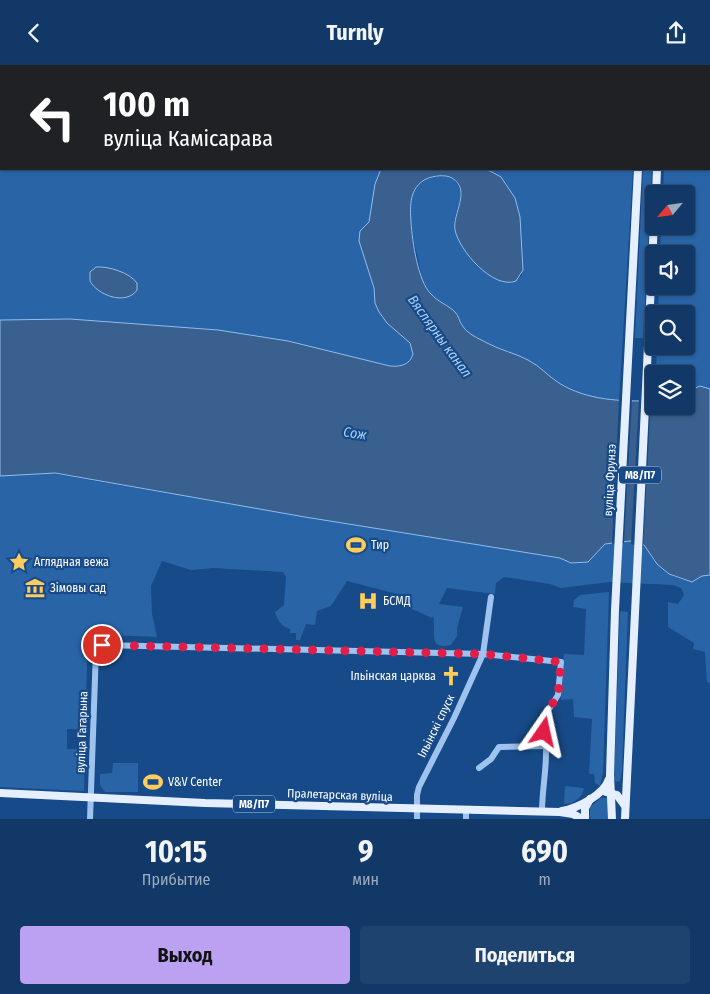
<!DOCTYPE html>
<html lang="ru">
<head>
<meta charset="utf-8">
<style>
  :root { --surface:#113866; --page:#1e436f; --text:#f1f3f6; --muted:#9cacbf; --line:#30527a; --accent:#bca0f2 }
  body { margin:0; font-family:"Fira Sans Condensed",sans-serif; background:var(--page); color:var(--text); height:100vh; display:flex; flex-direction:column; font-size:19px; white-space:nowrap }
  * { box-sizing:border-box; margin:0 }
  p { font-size:16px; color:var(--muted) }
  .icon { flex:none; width:28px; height:28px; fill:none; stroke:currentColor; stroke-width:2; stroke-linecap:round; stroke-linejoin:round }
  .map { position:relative; height:754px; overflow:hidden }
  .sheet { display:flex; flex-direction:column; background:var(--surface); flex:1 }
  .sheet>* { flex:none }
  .banner { position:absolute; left:0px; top:0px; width:710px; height:105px; box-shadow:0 1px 4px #0004,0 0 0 1px var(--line); background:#202124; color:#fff; overflow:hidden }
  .needle { width:32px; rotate:241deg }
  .controls { position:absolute; left:645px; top:120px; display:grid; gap:10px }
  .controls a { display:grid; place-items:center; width:50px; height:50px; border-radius:5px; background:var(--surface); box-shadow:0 1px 4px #0004,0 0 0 1px var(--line); font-size:25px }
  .pin { position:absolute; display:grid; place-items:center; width:42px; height:42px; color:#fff; margin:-21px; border:2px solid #fff; border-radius:50%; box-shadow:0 1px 5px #0007 }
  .me { position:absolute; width:55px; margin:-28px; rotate:11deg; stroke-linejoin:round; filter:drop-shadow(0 0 4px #0008) }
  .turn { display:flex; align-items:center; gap:18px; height:105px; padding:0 20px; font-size:22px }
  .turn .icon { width:65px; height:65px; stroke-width:2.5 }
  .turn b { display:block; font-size:35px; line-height:42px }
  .eta { display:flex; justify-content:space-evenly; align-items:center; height:85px; text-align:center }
  .eta b { font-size:30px; font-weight:700; line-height:35px }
  .primary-button { display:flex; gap:10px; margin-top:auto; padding:10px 20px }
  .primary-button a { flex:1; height:58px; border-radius:5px; background:var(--accent); color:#111; font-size:20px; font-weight:700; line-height:58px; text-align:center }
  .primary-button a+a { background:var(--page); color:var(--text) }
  header { display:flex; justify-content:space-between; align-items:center; height:65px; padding:0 20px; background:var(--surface); font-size:22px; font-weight:700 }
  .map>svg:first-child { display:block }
  .green { fill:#2964a7 }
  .water { fill:#39608e; stroke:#90bef1 }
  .pier { fill:#174a88 }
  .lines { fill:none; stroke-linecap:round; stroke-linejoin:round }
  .minor { stroke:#9ec3ee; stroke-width:6 }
  .major { stroke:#e5efff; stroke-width:8 }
  .route { stroke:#e11d48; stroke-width:9; stroke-dasharray:0 16.2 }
  .labels { text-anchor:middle; stroke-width:4.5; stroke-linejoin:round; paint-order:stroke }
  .shield { fill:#174a88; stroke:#b9c9db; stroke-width:1 }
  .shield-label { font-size:11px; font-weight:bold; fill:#fff }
  .street-label { font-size:12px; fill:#fff; stroke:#174a88 }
  .poi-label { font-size:12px; fill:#fff; stroke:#174a88; text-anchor:start }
  .water-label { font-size:14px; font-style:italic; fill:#a9cdf5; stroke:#174a88 }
</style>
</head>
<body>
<header><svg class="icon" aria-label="back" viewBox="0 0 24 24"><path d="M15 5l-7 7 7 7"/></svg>Turnly<svg class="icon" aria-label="share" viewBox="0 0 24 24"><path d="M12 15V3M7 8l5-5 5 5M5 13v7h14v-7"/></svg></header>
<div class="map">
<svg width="710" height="754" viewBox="0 0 710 754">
  <rect width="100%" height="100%" fill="#174a88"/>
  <g class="green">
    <path d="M0 0H449L1 1V104H381C372 120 374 138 369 155 367 164 359 166 359 176 363 192 370 206 374 221 377 232 375 242 382 252 390 264 418 275 412 294L401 301H390L288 276 218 265 70 254 0 255Z"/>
    <polygon points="680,0 710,0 710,324 697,322 686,327 686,309 656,309 657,281 686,281 686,249 658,249 659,221 686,221 686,189 660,189 661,161 686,161 686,129 663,129 664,104 709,104 709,1"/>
    <path d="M480 104H633L619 336C597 335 573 328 555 315 546 309 538 300 528 295 508 284 485 281 466 265 460 260 460 252 454 247 444 238 432 234 425 222 421 213 420 203 418 193 412 170 398 121 431 113 439 111 446 110 453 114 469 129 454 144 454 161 455 174 474 201 486 208 494 213 507 214 516 216L522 210 520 152 515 133 506 118Z"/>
    <polygon points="643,104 652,104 643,273 635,273"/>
    <path d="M43 407 305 452 560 493C568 494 573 499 581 498 600 496 597 470 631 476 649 479 647 490 658 500 667 510 679 514 692 517L702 511 710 510V618L707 617 705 587 693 584 694 578 668 562V537L678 539 684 530 681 523 673 520 609 517 561 523 550 519 504 512 496 518 495 529 447 523 439 539 463 542 457 563V571L451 580C426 586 437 565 433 551L432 553 410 543 397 529 347 516 331 541 317 546 315 560 306 559 300 575H296V568H290V564C282 562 277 555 275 547L284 540 286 512 283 507 213 503 191 505 162 496 151 521 152 549 157 572 88 569 85 664H67V684H85L84 726 0 722V411Z"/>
    <polygon points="609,527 603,708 600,721 595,718 594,709 589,709 592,654 574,652 573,634 561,635 564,589 584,590 586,544 573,542 574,535 580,530"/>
    <polygon points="620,546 628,547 622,705 620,716 616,717 614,713"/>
    <polygon points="113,698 138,698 138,727 105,727 100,720 100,709 112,708"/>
    <path d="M565 721 584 723C582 733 574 739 564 739Z"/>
    <polygon points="601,733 608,733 610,754 590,754 590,742"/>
  </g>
  <g class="water">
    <path d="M381 104H480L490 106 501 112 515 133 520 152 523 205 516 216C493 225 459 185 455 165 452 149 472 125 452 113 445 109 433 111 426 114 409 123 410 141 411 157 412 175 418 217 431 229 438 237 448 240 455 247 459 251 459 256 462 260 467 269 478 273 487 278 500 285 515 288 528 295 540 301 548 311 559 318 588 336 620 336 654 336V341H686V327L700 321 710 324V510L702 511 692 517 669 509 657 499 644 480 630 476 605 479 588 497 571 498 560 493 305 452 55 408 0 411V255L70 254 218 265 288 276 390 301C400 302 410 300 413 289L410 278 387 258 379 247 375 238 374 223 359 176 360 166 369 157 375 119Z"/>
    <path d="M96 202C109 201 130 208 137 218V225C126 241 97 230 90 216V207Z"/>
  </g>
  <g class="pier">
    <polygon points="619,334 632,334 624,478 612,479"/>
    <polygon points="639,334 651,334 643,483 631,479"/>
  </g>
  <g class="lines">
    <g class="minor">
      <path d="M542 747C542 724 547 703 546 681"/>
      <polyline points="90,754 96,585 102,580 483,589 561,597 558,630 544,652 546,681 499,682 491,694 479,703"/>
      <polyline points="417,754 417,730 419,722 454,653 483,589 491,532"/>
      <polyline points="466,754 466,745"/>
    </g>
    <g class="major">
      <polyline points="644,1 644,0"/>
      <polyline points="655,1 655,0"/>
      <polyline points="667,1 667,0"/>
      <polyline points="674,1 675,0"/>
      <polyline points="656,129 657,104"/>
      <polyline points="606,727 617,730 625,741"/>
      <polyline points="0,728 205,738 560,747 573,749 582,754"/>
      <path d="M562 746C578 743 604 730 609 714"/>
      <polyline points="585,754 585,743 590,734"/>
      <polyline points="612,754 610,710 615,545 638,104"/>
      <polyline points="625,754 654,157"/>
    </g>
  </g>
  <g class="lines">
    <polyline class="route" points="102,580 483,589 561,597 558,630 544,652 544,667"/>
  </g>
  <defs>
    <symbol id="stadium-bare" viewBox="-9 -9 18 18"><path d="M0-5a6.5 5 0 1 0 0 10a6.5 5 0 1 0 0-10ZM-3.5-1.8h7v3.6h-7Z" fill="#ffcd5b" stroke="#174a88" stroke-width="2.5" paint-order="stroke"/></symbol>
    <symbol id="sight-bare" viewBox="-9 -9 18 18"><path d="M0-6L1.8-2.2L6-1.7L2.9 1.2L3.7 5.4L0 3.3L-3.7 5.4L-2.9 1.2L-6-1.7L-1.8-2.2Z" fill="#ffcd5b" stroke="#174a88" stroke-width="2.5" paint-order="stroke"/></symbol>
    <symbol id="museum-bare" viewBox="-9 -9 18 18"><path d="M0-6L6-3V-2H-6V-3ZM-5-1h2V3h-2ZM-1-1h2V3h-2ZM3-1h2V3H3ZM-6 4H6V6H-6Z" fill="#ffcd5b" stroke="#174a88" stroke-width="2.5" paint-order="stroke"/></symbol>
    <symbol id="hospital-bare" viewBox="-9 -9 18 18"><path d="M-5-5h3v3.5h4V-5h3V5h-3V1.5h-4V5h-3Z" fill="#ffcd5b" stroke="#174a88" stroke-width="2.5" paint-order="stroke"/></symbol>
    <symbol id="church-bare" viewBox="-9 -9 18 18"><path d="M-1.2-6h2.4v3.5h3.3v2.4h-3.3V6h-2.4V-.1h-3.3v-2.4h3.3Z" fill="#ffcd5b" stroke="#174a88" stroke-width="2.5" paint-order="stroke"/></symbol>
  </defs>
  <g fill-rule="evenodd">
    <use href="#stadium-bare" x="342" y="466" width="28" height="28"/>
    <use href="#sight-bare" x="5" y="483" width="28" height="28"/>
    <use href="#museum-bare" x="21" y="509" width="28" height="28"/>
    <use href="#hospital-bare" x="354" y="522" width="28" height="28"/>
    <use href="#church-bare" x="437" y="597" width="28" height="28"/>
    <use href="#stadium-bare" x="139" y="703" width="28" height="28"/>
  </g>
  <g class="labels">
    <g class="shield">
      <rect x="619" y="401.5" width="42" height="17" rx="4"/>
      <rect x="233" y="730.5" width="42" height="17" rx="4"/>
    </g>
    <g class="shield-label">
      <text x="640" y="414">М8/П7</text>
      <text x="254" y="743">М8/П7</text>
    </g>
    <g class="street-label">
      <text transform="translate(610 415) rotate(-87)" y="4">вуліца Фрунзэ</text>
      <text transform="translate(436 661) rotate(-64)" y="4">Ільінскі спуск</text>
      <text transform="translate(82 667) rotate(-88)" y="4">вуліца Гагарына</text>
      <text transform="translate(340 730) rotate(2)" y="4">Пралетарская вуліца</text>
    </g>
    <g class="poi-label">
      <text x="371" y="484">Тир</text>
      <text x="34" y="501">Аглядная вежа</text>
      <text x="50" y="527">Зімовы сад</text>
      <text x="383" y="540">БСМД</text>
      <text x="436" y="615" text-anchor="end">Ільінская царква</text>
      <text x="168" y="721">V&amp;V Center</text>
    </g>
    <g class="water-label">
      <text transform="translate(440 271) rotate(54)" y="5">Вяслярны канал</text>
      <text transform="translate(355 368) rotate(8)" y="5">Сож</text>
    </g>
  </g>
</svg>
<div class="controls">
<a><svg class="needle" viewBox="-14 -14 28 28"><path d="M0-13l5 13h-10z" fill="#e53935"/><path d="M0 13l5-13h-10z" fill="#9cacbf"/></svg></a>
<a><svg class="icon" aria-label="sound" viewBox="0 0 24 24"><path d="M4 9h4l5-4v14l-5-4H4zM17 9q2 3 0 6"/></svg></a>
<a><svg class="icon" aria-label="search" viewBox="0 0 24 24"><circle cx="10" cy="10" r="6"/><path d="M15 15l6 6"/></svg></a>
<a><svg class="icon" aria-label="layers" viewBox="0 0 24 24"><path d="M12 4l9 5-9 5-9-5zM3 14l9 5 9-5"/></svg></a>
</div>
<div class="pin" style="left:102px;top:580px;background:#d93025"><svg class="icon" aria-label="arrive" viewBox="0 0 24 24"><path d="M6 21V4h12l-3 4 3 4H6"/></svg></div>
<svg class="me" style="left:544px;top:667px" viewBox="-20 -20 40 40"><path d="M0-17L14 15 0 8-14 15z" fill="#e11d48" stroke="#fff" stroke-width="4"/></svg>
<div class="banner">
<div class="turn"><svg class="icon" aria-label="left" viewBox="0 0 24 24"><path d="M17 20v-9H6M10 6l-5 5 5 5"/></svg><div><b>100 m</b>вуліца Камісарава</div></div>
</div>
</div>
<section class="sheet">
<div class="eta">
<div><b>10:15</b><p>Прибытие</p></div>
<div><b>9</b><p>мин</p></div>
<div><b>690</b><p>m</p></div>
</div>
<div class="primary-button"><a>Выход</a><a>Поделиться</a></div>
</section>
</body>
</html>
